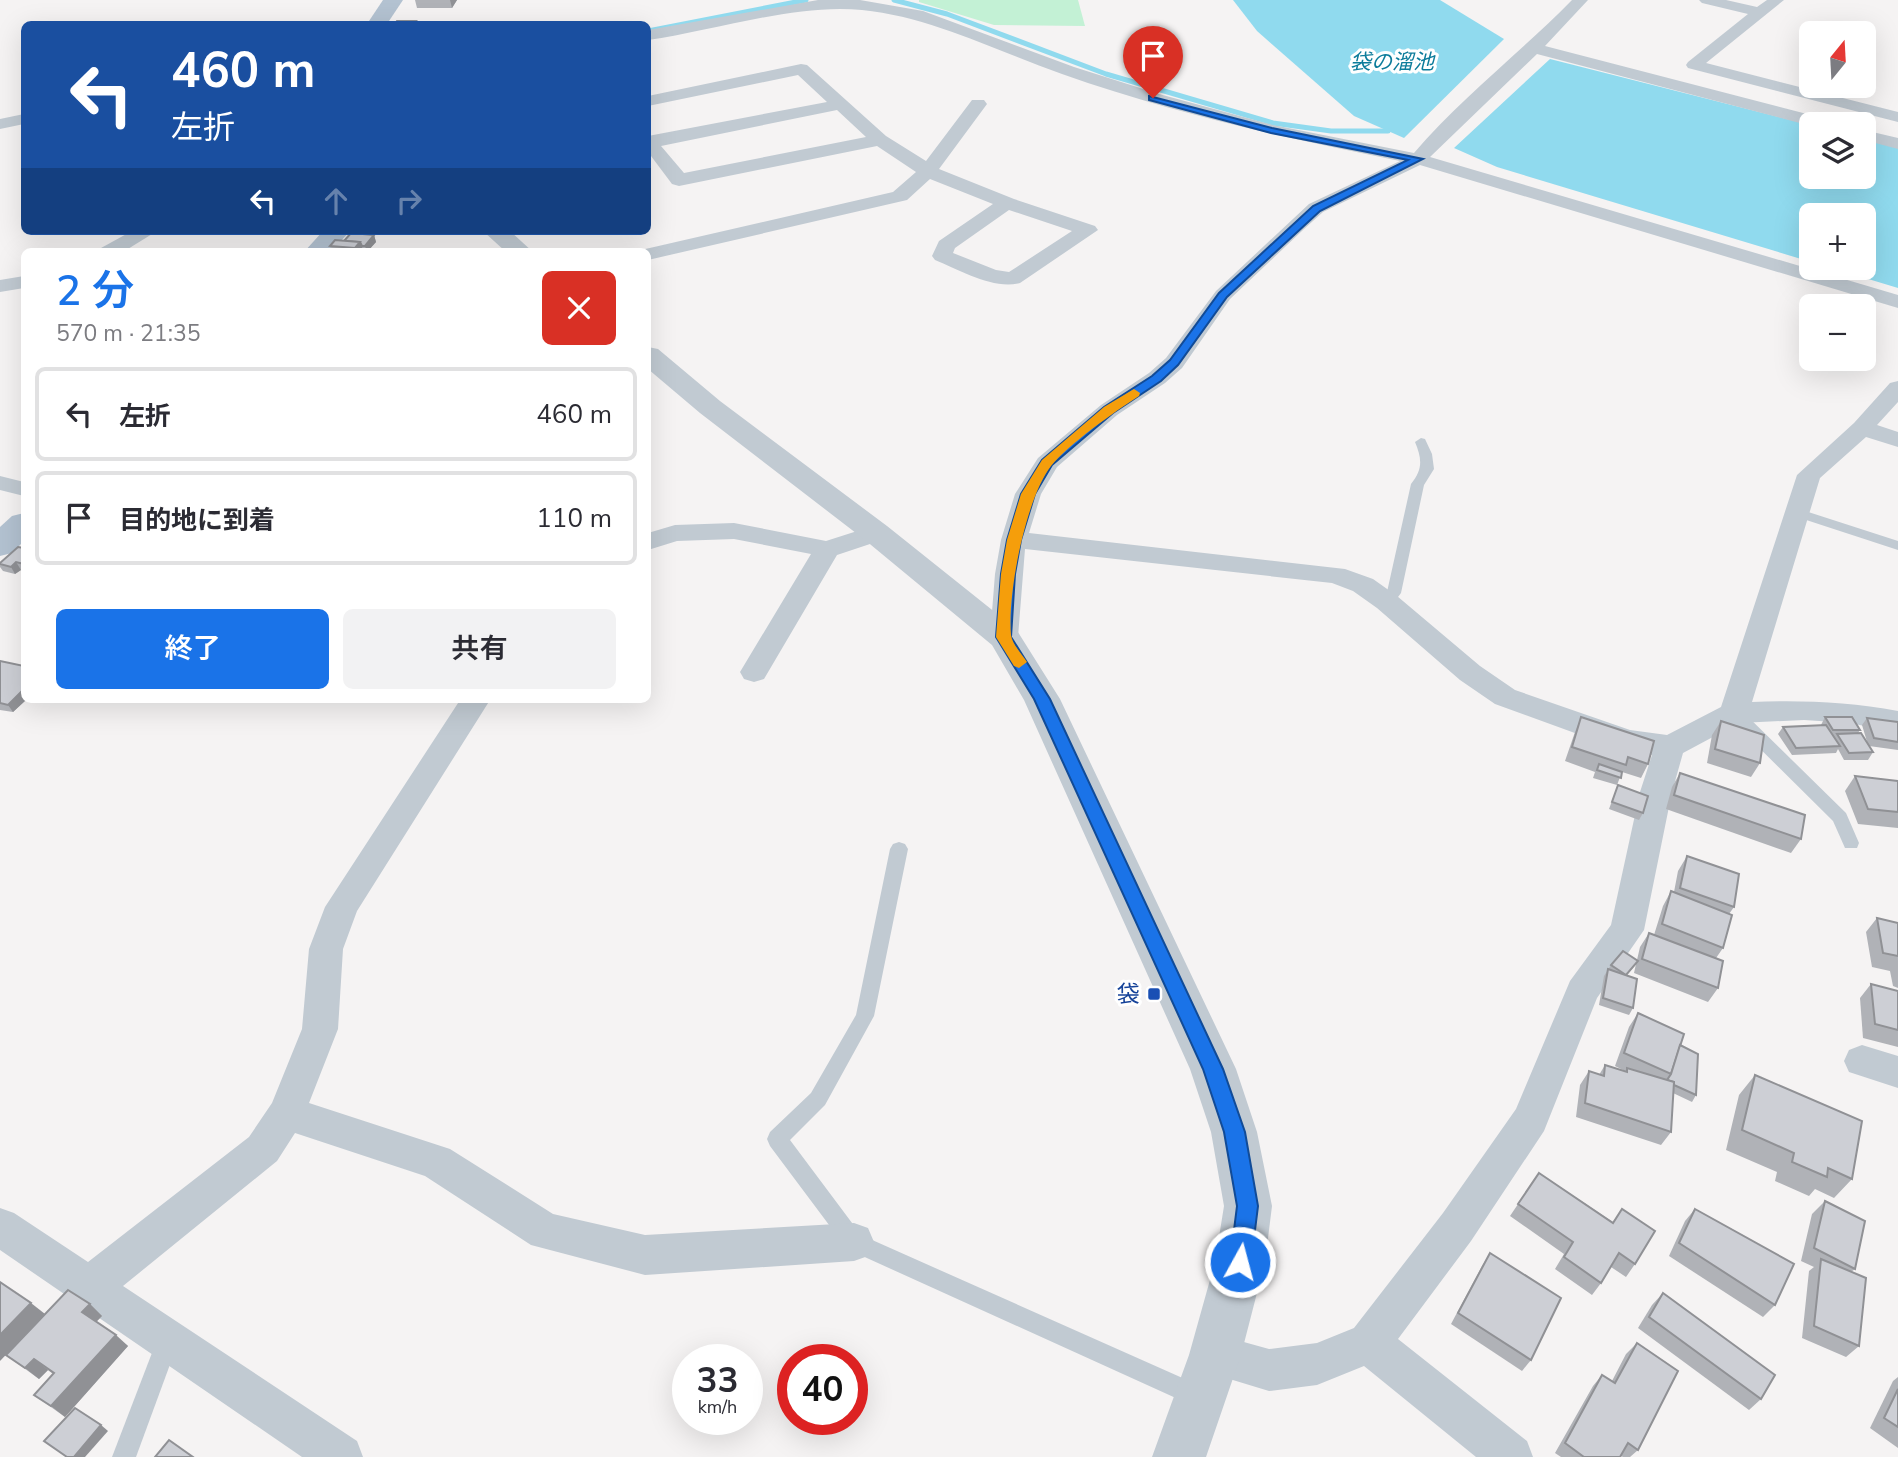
<!DOCTYPE html>
<html lang="ja">
<head>
<meta charset="utf-8">
<style>
  :root { --surface:#fff; --page:#f2f2f3; --text:#2b2b33; --muted:#7c7c81; --line:#e1e1e2; --accent:#1a73e8 }
  body { margin:0; font-family:"Nunito Sans","Noto Sans JP",sans-serif; background:var(--page); color:var(--text); height:100vh; display:flex; flex-direction:column; font-size:26px; white-space:nowrap }
  * { box-sizing:border-box; margin:0 }
  p { font-size:23px; color:var(--muted) }
  .icon { flex:none; width:38px; height:38px; fill:none; stroke:currentColor; stroke-width:2; stroke-linecap:round; stroke-linejoin:round }
  .map { position:relative; flex:1; overflow:hidden }
  .side { position:absolute; left:21px; top:248px; width:630px; height:455px; display:flex; flex-direction:column; background:var(--surface); border-radius:10px; box-shadow:0 7px 28px #0002 }
  .side>* { flex:none }
  .guide { position:absolute; left:21px; top:21px; width:630px; height:214px; border-radius:10px; box-shadow:0 7px 28px #0002; background:#1a4fa0; color:#fff; overflow:hidden }
  .needle { width:46px; rotate:18deg }
  .tools { position:absolute; left:1799px; top:21px; display:grid; gap:14px }
  .tools a { display:grid; place-items:center; width:77px; height:77px; border-radius:10px; background:var(--surface); box-shadow:0 7px 28px #0002; font-size:35px }
  .speed { position:absolute; left:672px; top:1344px; display:flex; gap:14px; font-size:35px; font-weight:700; text-align:center }
  .speed>* { display:grid; place-content:center; width:91px; height:91px; border-radius:50%; background:var(--surface); box-shadow:0 7px 28px #0002; line-height:1 }
  .speed small { font-size:18px; font-weight:400 }
  .speed .limit { border:10px solid #d22; background:#fff; color:#111 }
  .pin { position:absolute; display:grid; place-items:center; width:60px; height:60px; color:#fff; margin:-72px -30px; border-radius:50% 50% 50% 0; rotate:-45deg; box-shadow:0 0 7px #0007 }
  .pin .icon { rotate:45deg }
  .me { position:absolute; width:77px; margin:-38px; rotate:7deg; stroke-linejoin:round; filter:drop-shadow(0 0 5px #0008) }
  .turn { display:flex; align-items:center; gap:24px; height:147px; padding:0 35px; font-size:32px }
  .turn .icon { width:91px; height:91px; stroke-width:2.5 }
  .turn b { display:block; font-size:49px; line-height:60px }
  .lanes { display:flex; align-items:center; height:66px; padding:0 35px; background:#0003; justify-content:center; gap:35px; direction:ltr }
  .lanes .off { opacity:.35 }
  .round { display:grid; place-items:center; flex:none; width:74px; height:74px; border-radius:10px; background:var(--page) }
  .overview { display:flex; align-items:center; justify-content:space-between; height:119px; padding:0 35px }
  h1 { font-size:42px; font-weight:600; line-height:52px; color:var(--accent) }
  .button { display:flex; gap:14px; margin-top:auto; padding:14px 35px }
  .button a { flex:1; height:80px; border-radius:10px; background:var(--accent); color:#fff; font-size:28px; font-weight:600; line-height:80px; text-align:center }
  .button a+a { background:var(--page); color:var(--text) }
  ul { padding:0; list-style:none }
  li { display:flex; align-items:center; gap:21px; height:94px; margin:0 14px 10px; padding:0 21px; border:4px solid var(--line); border-radius:10px }
  li div { flex:1 }
  li b { display:block; font-size:26px }
  li em { font-style:normal }
  .map>svg:first-child { display:block }
  .green { fill:#c3f1d5 }
  .water { fill:#90daee }
  .lines { fill:none; stroke-linecap:round; stroke-linejoin:round }
  .stream { stroke:#90daee; stroke-width:5 }
  .service { fill:#c1cad2; fill-rule:evenodd }
  .minor { fill:#c1cad2; fill-rule:evenodd }
  .tertiary { fill:#c1cad2; fill-rule:evenodd }
  .primary { fill:#b3c2d1; fill-rule:evenodd }
  .wall { fill:#b0b2b7 }
  .shaded-wall { fill:#909195 }
  .building { fill:#cdcfd5; stroke:#909195; stroke-width:2 }
  .route { fill:#1a73e8; stroke:#114b97; stroke-width:2 }
  .slow { fill:#f59e0b }
  .transit-dot { fill:#1a4fb4; stroke:#fff; stroke-width:2.5 }
  .labels { text-anchor:middle; stroke-width:6; stroke-linejoin:round; paint-order:stroke }
  .far-water-label { font-size:21px; font-style:italic; fill:#0c7c9b; stroke:#fff }
  .transit-label { font-size:23px; fill:#164399; stroke:#fff; text-anchor:end }
</style>
</head>
<body>
<div class="map">
<svg width="1898" height="1457" viewBox="0 0 1898 1457">
  <rect width="100%" height="100%" fill="#f5f3f3"/>
  <polygon class="green" points="919,0 1078,0 1085,26 994,25 919,2"/>
  <g class="water">
    <polygon points="1233,0 1440,0 1504,39 1404,138 1354,116 1257,31"/>
    <polygon points="1550,59 1811,125 1811,177 1864,177 1864,139 1898,147 1898,288 1832,268 1864,268 1864,215 1811,215 1811,262 1497,167 1454,148"/>
  </g>
  <g class="lines">
    <g class="stream">
      <polyline points="894,0 947,14 1106,74 1273,123 1331,131 1388,131"/>
      <polyline points="648,31 806,0"/>
    </g>
    <g class="service">
      <path d="M1421 438 1425 439 1432 454 1434 469 1424 485 1401 593 1392 605 1387 607 1380 602 1387 592 1411 484C1423 469 1422 459 1415 442Z"/>
      <polygon points="1799,509 1898,541 1898,550 1794,516 1792,513 1794,510"/>
      <polygon points="1734,707 1740,709 1846,813 1859,843 1857,848 1845,848 1833,821 1728,717 1726,713 1728,709"/>
      <polygon points="899,842 905,844 908,849 874,1016 825,1105 790,1140 861,1235 1205,1388 1208,1396 1205,1404 1197,1407 1189,1404 847,1249 770,1146 767,1139 770,1132 811,1093 856,1015 890,849 893,844"/>
      <polygon points="168,1329 176,1332 179,1340 136,1457 112,1457 160,1332"/>
    </g>
    <g class="minor">
      <path d="M818 0H860L923 11 1074 67 1159 94 1273 125 1414 153C1460 99 1521 52 1572 0H1588L1545 46 1830 120 1833 124 1811 126 1537 54 1430 157 1898 295V308L1420 165 1323 212 1304 229 1230 299 1182 368 1165 383 1117 415 1057 467 1041 494 1029 533 1345 569 1373 579 1397 596 1480 666 1515 690 1630 730 1667 735 1721 707 1797 475 1854 423 1890 383 1898 381V402L1877 425 1898 432V447L1866 437 1820 478 1752 702C1802 700 1849 702 1898 711V733L1850 723 1804 720 1739 723 1683 753 1672 792 1644 930 1597 998 1544 1131 1471 1241 1398 1339 1527 1441 1533 1457H1476L1364 1366 1317 1385 1269 1391 1200 1370 1194 1355 1200 1340 1215 1334 1269 1349 1317 1343 1354 1328 1443 1213 1516 1109 1570 981 1611 925 1640 792 1652 755 1616 748 1495 704 1460 680 1377 608 1353 591 1332 583 1025 549 1018 637 1014 644 1004 646 994 644 990 637 995 574 1001 540 1015 494 1038 458 1101 405 1149 373 1166 358 1216 291 1309 204 1400 161C1285 138 1172 113 1062 74 996 51 932 17 862 10 797 3 713 31 648 40V30Z"/>
      <polygon points="1699,0 1726,0 1757,7 1767,0 1784,0 1706,63 1898,112 1898,122 1688,68 1686,65 1688,62 1748,14 1702,3"/>
      <path d="M801 64 807 65 886 136 926 161 972 100H984L987 104 939 169 1014 199 1095 226 1098 230 1020 283C993 290 960 270 935 260L932 256 939 241 993 204 930 179 907 200 648 260V252H639L641 250 893 192 916 172 877 146 679 186 672 184 648 152V136L827 102 798 75 648 106V96ZM837 110 866 137 684 173 661 146ZM1009 210 1072 231 1009 272 996 270 953 253 955 248Z"/>
      <polygon points="24,114 24,124 0,129 0,119"/>
      <polygon points="1864,130 1898,138 1898,149 1864,140"/>
      <polygon points="132,231 157,231 123,252 98,252 101,248"/>
      <polygon points="24,276 24,288 0,292 0,280"/>
      <polygon points="0,476 24,482 24,496 0,490"/>
      <polygon points="734,523 826,541 876,525 885,527 889,533 885,539 837,555 764,679 754,682 744,679 740,672 811,554 734,539 677,541 648,550 648,533 675,525"/>
      <polygon points="460,700 490,700 357,911 343,949 338,1029 309,1103 450,1149 553,1214 645,1235 854,1223 868,1228 874,1242 868,1256 854,1261 645,1275 531,1245 425,1176 295,1133 277,1161 123,1286 357,1441 363,1457 302,1457 0,1250 0,1208 14,1213 88,1262 249,1137 272,1103 302,1029 309,949 325,907"/>
      <polygon points="1862,1045 1898,1056 1898,1088 1849,1072 1844,1061 1849,1050"/>
    </g>
    <g class="tertiary">
      <polygon points="483,231 510,231 533,252 506,252"/>
      <polygon points="648,347 658,349 720,401 887,526 1016,629 1060,699 1236,1069 1257,1132 1272,1206 1265,1262 1241,1355 1206,1457 1152,1457 1189,1355 1215,1262 1224,1206 1211,1132 1190,1069 1024,700 992,645 865,540 700,413 648,369"/>
    </g>
    <g class="primary">
      <polygon points="383,0 403,0 387,24 367,24"/>
      <polygon points="323,231 350,231 331,252 304,252"/>
      <polygon points="24,513 24,541 12,553 0,556 0,527 12,516"/>
    </g>
  </g>
  <g class="wall">
    <polygon points="415,0 457,0 452,8 417,8"/>
    <polygon points="374,235 376,242 367,252 332,252 330,246 344,241"/>
    <polygon points="24,548 24,570 21,570 15,574 3,571 0,567 0,563"/>
    <polygon points="0,661 24,700 26,700 13,712 0,710"/>
    <polygon points="1581,717 1648,764 1641,778 1622,772 1617,785 1593,778 1595,772 1565,761 1575,732"/>
    <polygon points="1825,717 1860,730 1858,733 1868,745 1862,725 1867,718 1898,722 1898,750 1869,746 1873,752 1868,760 1844,760 1838,749 1836,753 1792,755 1778,734 1783,727 1821,725"/>
    <polygon points="1721,721 1760,763 1751,777 1707,763 1712,735"/>
    <polygon points="1680,773 1801,839 1791,853 1666,809 1672,787"/>
    <polygon points="1855,776 1898,781 1898,828 1858,824 1845,791"/>
    <polygon points="1618,785 1643,813 1639,820 1609,809"/>
    <polygon points="1687,856 1734,907 1729,914 1723,948 1716,958 1718,988 1708,1002 1634,973 1636,964 1627,975 1633,1008 1629,1015 1599,1005 1604,976 1611,965 1637,960 1640,947 1649,933 1654,935 1663,906 1671,891 1674,892 1678,871"/>
    <polygon points="1877,918 1898,923 1898,988 1893,986 1890,971 1872,967 1866,932"/>
    <polygon points="1871,984 1898,991 1898,1047 1863,1038 1860,998"/>
    <polygon points="1638,1013 1680,1045 1696,1095 1692,1102 1673,1093 1671,1132 1661,1145 1576,1117 1580,1085 1589,1071 1599,1075 1605,1065 1625,1071 1615,1066 1629,1027"/>
    <polygon points="1755,1075 1852,1179 1834,1198 1815,1189 1809,1196 1775,1181 1777,1172 1726,1150 1739,1095"/>
    <polygon points="1539,1173 1613,1222 1622,1209 1635,1264 1626,1277 1611,1267 1601,1283 1592,1295 1555,1269 1564,1254 1510,1216"/>
    <polygon points="1825,1201 1855,1269 1851,1272 1859,1346 1846,1357 1802,1338 1809,1271 1814,1267 1801,1261 1812,1214"/>
    <polygon points="1695,1209 1775,1305 1763,1317 1669,1256 1685,1221"/>
    <polygon points="1490,1253 1531,1360 1522,1371 1451,1324 1482,1266"/>
    <polygon points="1663,1293 1761,1399 1749,1410 1638,1328 1652,1305"/>
    <polygon points="90,1304 102,1316 96,1322 128,1346 65,1417 34,1395 53,1374 48,1370 39,1379 6,1355"/>
    <polygon points="1637,1343 1638,1450 1630,1457 1623,1457 1621,1456 1620,1457 1561,1457 1555,1453 1593,1386 1602,1375 1612,1381 1626,1354"/>
    <polygon points="1898,1377 1898,1448 1870,1428 1893,1381"/>
  </g>
  <g class="shaded-wall">
    <polygon points="450,0 457,0 452,8"/>
    <polygon points="374,235 376,242 367,252 365,246"/>
    <polygon points="360,242 364,252 357,252 355,248"/>
    <polygon points="16,562 21,570 15,574 11,567"/>
    <polygon points="24,689 24,700 26,700 13,712 8,705"/>
    <polygon points="31,1303 45,1314 0,1361 0,1335"/>
    <polygon points="90,1304 102,1316 94,1324 82,1312"/>
    <polygon points="116,1335 128,1346 65,1417 51,1406"/>
    <polygon points="34,1359 48,1370 39,1379 25,1368"/>
    <polygon points="101,1425 108,1431 85,1457 74,1457"/>
  </g>
  <g class="building">
    <polygon points="397,21 416,21 414,24 395,24"/>
    <polygon points="351,233 374,235 365,246 362,246 360,242 344,241"/>
    <polygon points="335,240 360,242 355,248 330,246"/>
    <polygon points="18,547 24,548 24,564 16,562 11,567 0,564 0,563"/>
    <polygon points="0,661 24,666 24,689 8,705 0,703"/>
    <polygon points="1581,717 1654,741 1648,764 1628,757 1626,765 1572,747"/>
    <polygon points="1825,717 1852,717 1860,730 1833,730"/>
    <polygon points="1867,718 1898,722 1898,742 1874,738"/>
    <polygon points="1721,721 1764,735 1760,763 1715,749"/>
    <polygon points="1826,725 1840,746 1796,748 1783,727"/>
    <polygon points="1861,733 1873,752 1849,753 1837,734"/>
    <polygon points="1599,764 1622,772 1621,778 1597,770"/>
    <polygon points="1680,773 1805,815 1801,839 1674,795"/>
    <polygon points="1855,776 1898,781 1898,812 1868,809"/>
    <polygon points="1618,785 1648,796 1643,813 1612,802"/>
    <polygon points="1687,856 1739,874 1734,907 1680,888"/>
    <polygon points="1671,891 1732,915 1723,948 1662,924"/>
    <polygon points="1877,918 1898,923 1898,956 1883,953"/>
    <polygon points="1649,933 1723,961 1718,988 1642,959"/>
    <polygon points="1623,951 1638,961 1626,975 1611,965"/>
    <polygon points="1608,969 1637,979 1633,1008 1603,998"/>
    <polygon points="1871,984 1898,991 1898,1030 1875,1024"/>
    <polygon points="1638,1013 1684,1034 1671,1074 1624,1053"/>
    <polygon points="1680,1045 1698,1054 1696,1095 1674,1085 1674,1082 1667,1080 1671,1074"/>
    <polygon points="1605,1065 1627,1072 1627,1068 1674,1082 1671,1132 1585,1103 1589,1071 1604,1076"/>
    <polygon points="1755,1075 1862,1121 1852,1179 1828,1168 1827,1177 1792,1162 1794,1153 1742,1130"/>
    <polygon points="1539,1173 1613,1223 1622,1209 1655,1231 1635,1264 1619,1253 1601,1283 1564,1257 1573,1242 1518,1204"/>
    <polygon points="1825,1201 1865,1221 1855,1269 1814,1248"/>
    <polygon points="1695,1209 1794,1264 1775,1305 1679,1243"/>
    <polygon points="1490,1253 1561,1298 1531,1360 1458,1313"/>
    <polygon points="1821,1259 1866,1278 1859,1346 1814,1326"/>
    <polygon points="0,1282 31,1303 0,1335"/>
    <polygon points="68,1290 90,1304 82,1312 116,1335 51,1406 34,1395 54,1373 34,1359 25,1368 6,1355"/>
    <polygon points="1663,1293 1775,1375 1761,1399 1649,1317"/>
    <polygon points="1637,1343 1678,1371 1638,1450 1628,1443 1620,1457 1584,1457 1565,1443 1602,1375 1615,1383"/>
    <polygon points="1898,1389 1898,1427 1884,1418"/>
    <polygon points="75,1408 101,1425 74,1457 67,1457 44,1441"/>
    <polygon points="169,1440 193,1457 155,1457"/>
  </g>
  <polygon class="route" points="1149,96 1272,128 1423,159 1320,211 1227,297 1178,365 1161,381 1113,413 1052,465 1035,494 1021,540 1015,574 1011,637 1050,699 1223,1069 1245,1132 1258,1206 1251,1262 1248,1270 1240,1273 1233,1270 1230,1262 1237,1206 1224,1132 1203,1069 1034,699 996,637 1001,574 1007,540 1021,494 1042,460 1104,407 1152,376 1170,360 1219,293 1313,206 1408,160 1271,133 1149,100"/>
  <path class="slow" d="M1134 389 1140 393 1139 396C1114 412 1069 444 1051 466 1026 498 1007 594 1011 635 1012 644 1022 654 1027 662L1019 668 1014 666 996 637 1001 574 1007 540 1021 494 1042 460 1104 407Z"/>
  <rect class="transit-dot" x="1147" y="987" width="14" height="14" rx="3.5"/>
  <g class="labels">
    <g class="far-water-label">
      <text x="1392" y="69">袋の溜池</text>
    </g>
    <g class="transit-label">
      <text x="1140" y="1002">袋</text>
    </g>
  </g>
</svg>
<div class="tools">
<a><svg class="needle" viewBox="-14 -14 28 28"><path d="M0-13l5 13h-10z" fill="#e53935"/><path d="M0 13l5-13h-10z" fill="#7c7c81"/></svg></a>
<a><svg class="icon" aria-label="layers" viewBox="0 0 24 24"><path d="M12 4l9 5-9 5-9-5zM3 14l9 5 9-5"/></svg></a>
<a>+</a>
<a>−</a>
</div>
<div class="speed"><div>33<small>km/h</small></div><div class="limit">40</div></div>
<div class="pin" style="left:1153px;top:98px;background:#d93025"><svg class="icon" aria-label="arrive" viewBox="0 0 24 24"><path d="M6 21V4h12l-3 4 3 4H6"/></svg></div>
<svg class="me" style="left:1240px;top:1262px" viewBox="-20 -20 40 40"><circle r="17" fill="#1a73e8" stroke="#fff" stroke-width="3"/><path d="M0-11L8 9 0 5-8 9z" fill="#fff"/></svg>
<div class="guide">
<div class="turn"><svg class="icon" aria-label="left" viewBox="0 0 24 24"><path d="M17 20v-9H6M10 6l-5 5 5 5"/></svg><div><b>460 m</b>左折</div></div>
<div class="lanes"><svg class="icon" aria-label="left" viewBox="0 0 24 24"><path d="M17 20v-9H6M10 6l-5 5 5 5"/></svg><svg class="icon off" aria-label="ahead" viewBox="0 0 24 24"><path d="M12 20V5M6 11l6-6 6 6"/></svg><svg class="icon off" aria-label="right" viewBox="0 0 24 24"><path d="M7 20v-9h11M14 6l5 5-5 5"/></svg></div>
</div>
<section class="side">
<div class="overview"><div><h1>2 分</h1><p>570 m · 21:35</p></div><a class="round" style="background:#d93025;color:#fff"><svg class="icon" aria-label="close" viewBox="0 0 24 24"><path d="M6 6l12 12M18 6L6 18"/></svg></a></div>
<ul>
<li><svg class="icon" aria-label="left" viewBox="0 0 24 24"><path d="M17 20v-9H6M10 6l-5 5 5 5"/></svg><div><b>左折</b></div><em>460 m</em></li>
<li><svg class="icon" aria-label="arrive" viewBox="0 0 24 24"><path d="M6 21V4h12l-3 4 3 4H6"/></svg><div><b>目的地に到着</b></div><em>110 m</em></li>
</ul>
<div class="button"><a>終了</a><a>共有</a></div>
</section>
</div>
</body>
</html>
